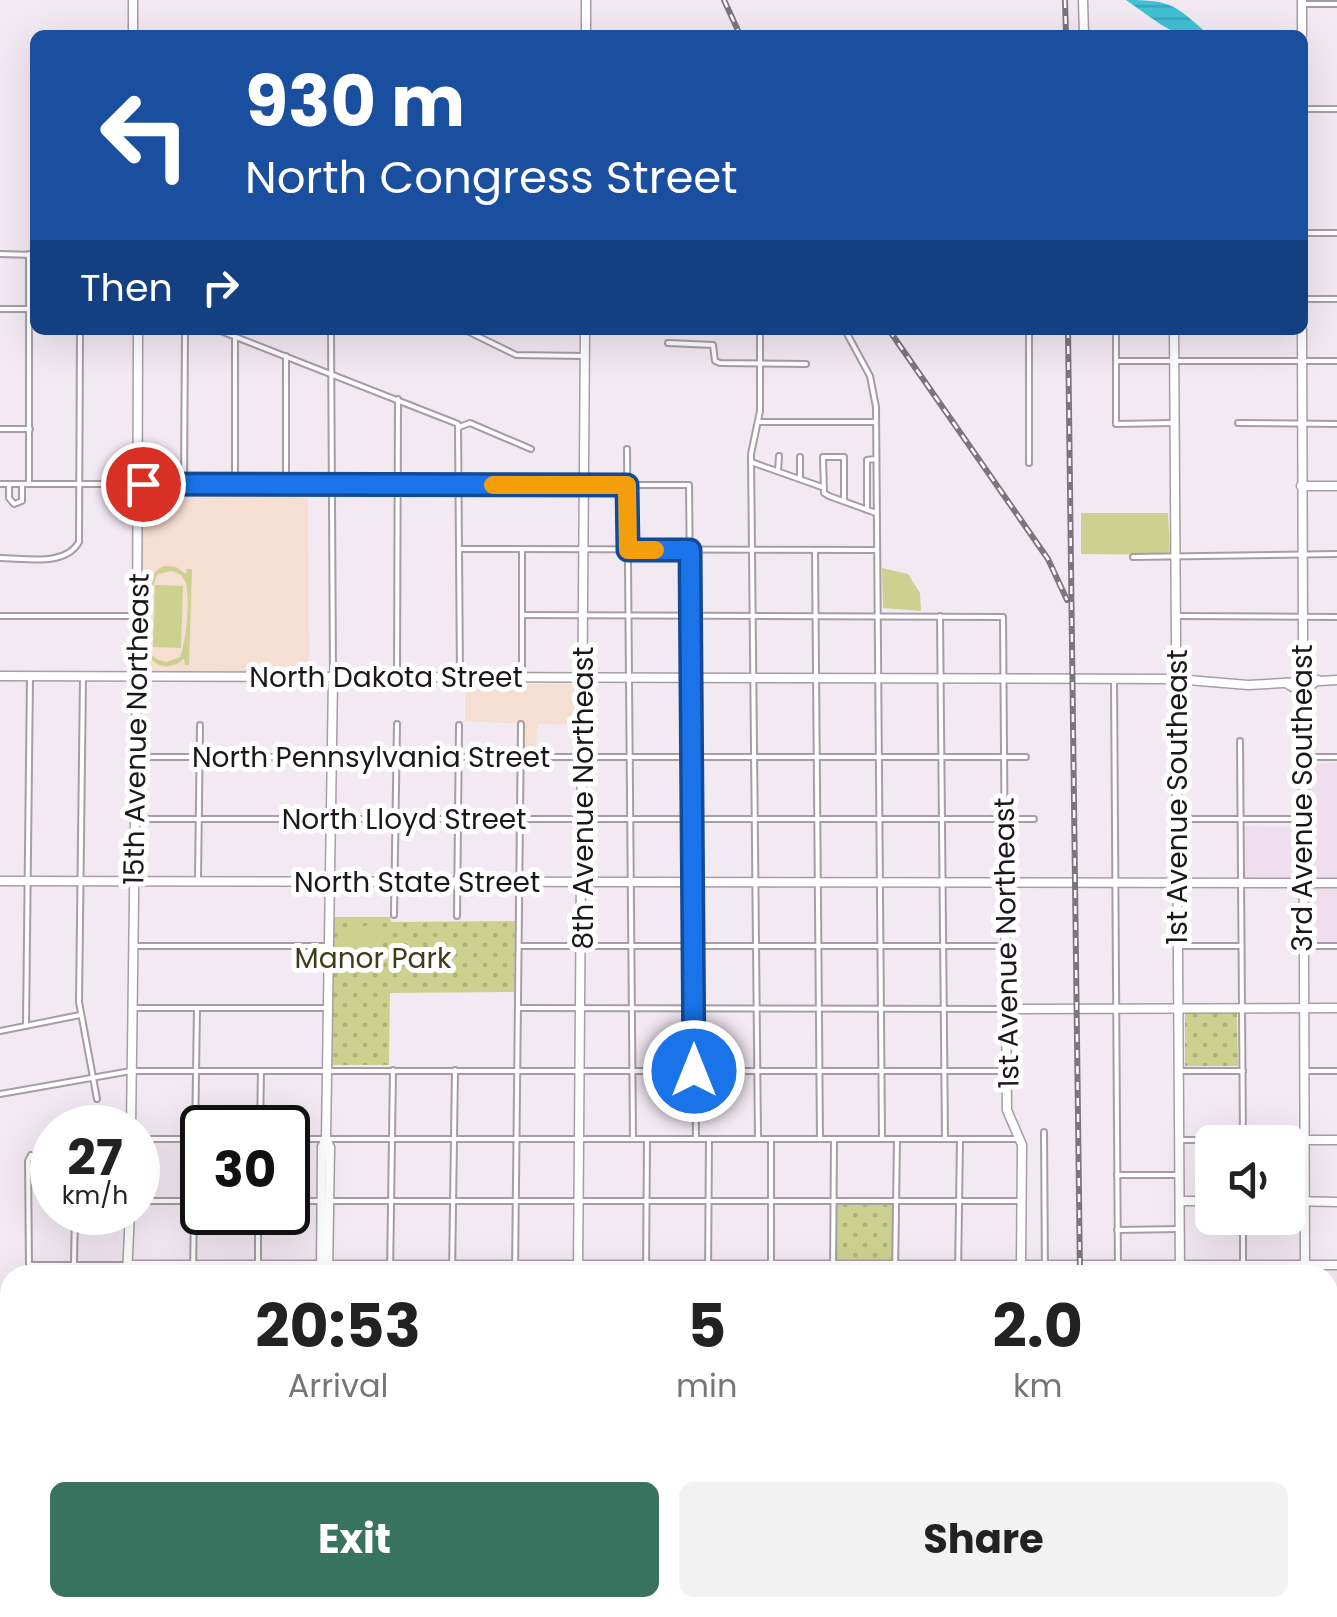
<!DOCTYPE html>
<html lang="en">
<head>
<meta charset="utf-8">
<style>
  :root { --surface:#fff; --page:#f2f2f2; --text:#222; --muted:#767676; --accent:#37735e }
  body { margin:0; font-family:Poppins,sans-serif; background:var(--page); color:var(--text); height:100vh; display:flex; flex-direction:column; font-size:38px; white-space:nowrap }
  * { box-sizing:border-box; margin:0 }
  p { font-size:32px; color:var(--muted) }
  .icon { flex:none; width:55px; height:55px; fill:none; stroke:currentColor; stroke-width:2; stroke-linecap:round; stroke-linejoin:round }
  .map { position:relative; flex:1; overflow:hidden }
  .side { position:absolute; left:0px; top:1265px; width:1338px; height:352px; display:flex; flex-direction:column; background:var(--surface); border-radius:30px 30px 0 0; box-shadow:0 10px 40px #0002 }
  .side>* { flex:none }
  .top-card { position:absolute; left:30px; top:30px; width:1278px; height:305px; border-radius:15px; box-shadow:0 10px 40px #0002; background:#1a4fa0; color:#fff; overflow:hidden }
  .buttons { position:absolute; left:1195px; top:1125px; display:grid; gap:20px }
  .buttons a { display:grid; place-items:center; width:110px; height:110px; border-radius:15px; background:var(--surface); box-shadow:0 10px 40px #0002; font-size:50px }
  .speed { position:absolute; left:30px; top:1105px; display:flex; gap:20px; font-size:50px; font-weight:700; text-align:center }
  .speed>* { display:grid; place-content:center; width:130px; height:130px; border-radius:50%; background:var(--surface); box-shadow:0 10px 40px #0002; line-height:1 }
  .speed small { font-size:25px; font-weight:400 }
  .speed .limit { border:5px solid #111; border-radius:15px; background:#fff; color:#111 }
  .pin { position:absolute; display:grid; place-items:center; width:85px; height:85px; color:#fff; margin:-42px; border:5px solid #fff; border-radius:50%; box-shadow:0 2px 10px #0007 }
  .me { position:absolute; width:110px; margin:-55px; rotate:0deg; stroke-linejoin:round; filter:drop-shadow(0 0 8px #0008) }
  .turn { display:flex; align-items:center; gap:35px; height:210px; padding:0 50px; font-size:45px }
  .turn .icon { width:130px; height:130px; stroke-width:2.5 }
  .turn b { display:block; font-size:70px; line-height:85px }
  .then { display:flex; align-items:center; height:95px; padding:0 50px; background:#0003; gap:20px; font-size:38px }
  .eta { display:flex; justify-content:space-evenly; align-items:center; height:170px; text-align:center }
  .eta b { font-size:60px; font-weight:700; line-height:70px }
  .primary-button { display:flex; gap:20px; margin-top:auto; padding:20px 50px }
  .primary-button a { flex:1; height:115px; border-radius:15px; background:var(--accent); color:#fff; font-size:40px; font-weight:700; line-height:115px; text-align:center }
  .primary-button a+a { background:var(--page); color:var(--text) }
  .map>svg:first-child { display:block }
  .built { fill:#eedeee }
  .education { fill:#f5ded2 }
  .grass { fill:url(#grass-tufts) }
  .park { fill:url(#park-dots) }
  .garden { fill:#cdd18f; fill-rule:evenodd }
  .water { fill:url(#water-rules) }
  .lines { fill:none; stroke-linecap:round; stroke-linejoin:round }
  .street-casing { stroke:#a79da7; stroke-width:8 }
  .secondary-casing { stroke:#a79da7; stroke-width:11 }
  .primary-casing { stroke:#ad7448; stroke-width:14 }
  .street { stroke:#fff; stroke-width:4 }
  .secondary { stroke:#fff; stroke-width:8 }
  .primary { stroke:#fdcaa0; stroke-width:10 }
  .rail-casing { stroke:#7c757c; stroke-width:6 }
  .rail { stroke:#fff; stroke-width:2.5; stroke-dasharray:8; stroke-linecap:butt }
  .route-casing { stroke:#114b97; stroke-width:25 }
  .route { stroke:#1a73e8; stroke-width:18 }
  .slow { stroke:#f59e0b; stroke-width:18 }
  .labels { text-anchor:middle; stroke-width:10; stroke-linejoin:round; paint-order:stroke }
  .street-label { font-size:28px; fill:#1b171b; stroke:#fff }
  .park-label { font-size:28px; fill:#3d3e19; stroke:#fff }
</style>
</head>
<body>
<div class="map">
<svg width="1337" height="1617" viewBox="0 0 1337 1617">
  <defs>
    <pattern id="grass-tufts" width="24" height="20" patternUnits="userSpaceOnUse" patternTransform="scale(2.5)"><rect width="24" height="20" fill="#cdd18f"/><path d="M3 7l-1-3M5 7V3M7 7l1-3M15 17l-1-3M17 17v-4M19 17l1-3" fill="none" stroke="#afb37b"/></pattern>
    <pattern id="park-dots" width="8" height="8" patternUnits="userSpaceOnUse" patternTransform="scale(2.5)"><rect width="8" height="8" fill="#cdd18f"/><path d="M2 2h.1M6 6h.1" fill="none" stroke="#afb37b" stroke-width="1.8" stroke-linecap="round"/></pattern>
    <pattern id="water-rules" width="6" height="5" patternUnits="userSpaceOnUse" patternTransform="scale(2.5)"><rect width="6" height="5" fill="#41c1d5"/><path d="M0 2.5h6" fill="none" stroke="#38a5b6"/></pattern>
  </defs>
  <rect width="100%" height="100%" fill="#f3e9f3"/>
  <polygon class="built" points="1337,763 1337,944 1305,945 1304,884 1245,881 1245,826 1305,827 1306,764"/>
  <g class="education">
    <polygon points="143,488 308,488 309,672 143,672"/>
    <polygon points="465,684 577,684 577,725 537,724 536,752 525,752 524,724 465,721"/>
  </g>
  <polygon class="grass" points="146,1608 560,1608 561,1617 147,1617"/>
  <g class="park">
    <polygon points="333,917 390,917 391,922 515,921 514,992 390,993 389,1065 331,1065"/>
    <polygon points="1185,1013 1237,1013 1238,1066 1185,1066"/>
    <polygon points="836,1204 893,1204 893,1261 836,1260"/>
  </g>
  <g class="garden">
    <polygon points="1081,513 1168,513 1170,555 1081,554"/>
    <path d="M164 566 176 567 186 574 187 569H192L189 665H185L184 659C170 671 154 668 146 651 144 626 138 577 164 566ZM172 571C179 574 182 574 185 581 191 594 186 645 180 657L166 662C160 660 156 660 152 654 145 643 150 584 158 574Z"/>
    <polygon points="882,568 908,574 920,593 921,611 883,608"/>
    <polygon points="155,585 183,586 181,648 153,647"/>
    <path d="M378 925C378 950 362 964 337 964L338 928Z"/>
  </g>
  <path class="water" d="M1126 0C1172 0 1175 5 1209 35 1201 35 1190 37 1183 35 1163 29 1144 12 1126 0Z"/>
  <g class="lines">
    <defs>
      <g id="street">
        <polyline points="1302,4 1337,4"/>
        <polyline points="586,34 682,35"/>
        <polyline points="1302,109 1337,109"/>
        <polyline points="1302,233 1337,233"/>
        <polyline points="0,254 35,255"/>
        <polyline points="29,254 29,484"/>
        <polyline points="1302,299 1337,299"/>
        <polyline points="0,309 35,309"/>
        <polyline points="218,330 458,424 460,676"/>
        <polyline points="331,330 333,675"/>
        <polyline points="465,330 516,355 584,356"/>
        <polyline points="845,330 870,376 876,407 882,1139"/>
        <polyline points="1029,330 1029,463"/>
        <polyline points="1116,330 1116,424 1173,423"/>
        <polyline points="668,343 713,345 715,361 720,363 806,364"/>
        <polyline points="286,356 286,481"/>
        <polyline points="1116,361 1337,361"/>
        <polyline points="758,422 876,422"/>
        <polyline points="1238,423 1337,424"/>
        <polyline points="459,427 470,423 531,449"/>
        <polyline points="0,429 30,429"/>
        <polyline points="627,449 633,1139"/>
        <polyline points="751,462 822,487"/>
        <polyline points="778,471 779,456"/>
        <polyline points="800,479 800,457"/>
        <polyline points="235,482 235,337"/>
        <polyline points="0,484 138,484"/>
        <polyline points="9,484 9,498 14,504 22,501 22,484"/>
        <polyline points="184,484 185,330"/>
        <polyline points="584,485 689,485 696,1139"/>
        <polyline points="844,501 844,457 823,457 824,493 829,496 876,513"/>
        <polyline points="867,510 867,460 876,459"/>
        <polyline points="461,549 877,550"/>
        <polyline points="522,549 522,674"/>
        <polyline points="815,551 820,1139"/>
        <polyline points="1133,557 1337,554"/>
        <path d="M0 558C25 558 65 567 79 542L80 330"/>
        <polyline points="522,615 1003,617 1005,882"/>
        <polyline points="0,616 138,616"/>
        <polyline points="940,616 945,1139"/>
        <polyline points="1177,616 1337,617"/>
        <polyline points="397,674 398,399"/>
        <polyline points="83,677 79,1002 97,1099"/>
        <polyline points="1114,680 1118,1275"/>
        <polyline points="1240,741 1243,1142"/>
        <polyline points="136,757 1026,757"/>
        <polyline points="1307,757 1337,757"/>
        <polyline points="135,819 1034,819"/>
        <polyline points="1177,819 1302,819"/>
        <polyline points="198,880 200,725"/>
        <polyline points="394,915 397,724"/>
        <polyline points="457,916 459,725"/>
        <polyline points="133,946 328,946"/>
        <polyline points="521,946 1006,946"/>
        <polyline points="1181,946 1241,946"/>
        <polyline points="1307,946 1337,946"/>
        <polyline points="133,1008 328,1008"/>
        <polyline points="518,1008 1006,1009"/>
        <polyline points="26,1026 30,676"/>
        <polyline points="0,1031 80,1015"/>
        <polyline points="1180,1071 1243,1071"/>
        <polyline points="1307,1071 1337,1071"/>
        <polyline points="0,1094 131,1071 1007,1071"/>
        <polyline points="260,1128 261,1071"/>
        <polyline points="1044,1132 1045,1275"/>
        <polyline points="138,1139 202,1139"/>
        <polyline points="288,1139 1017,1139"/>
        <polyline points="758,1139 751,454 760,411 760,330"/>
        <polyline points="1180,1140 1305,1140"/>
        <polyline points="31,1155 28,1161 29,1265 128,1265"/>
        <polyline points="1117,1175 1180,1175"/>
        <polyline points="138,1201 202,1201"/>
        <polyline points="288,1201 322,1201"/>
        <polyline points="331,1201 1021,1201"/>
        <polyline points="1243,1218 1243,1275"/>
        <polyline points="1117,1230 1180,1229"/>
        <polyline points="74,1263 75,1212"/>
        <polyline points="771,1264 771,1139"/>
        <polyline points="48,1275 51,1265"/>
        <polyline points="193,1275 197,1008"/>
        <polyline points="258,1275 258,1212"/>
        <polyline points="390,1275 393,1070"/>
        <polyline points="452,1275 455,1070"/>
        <polyline points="515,1275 521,724"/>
        <polyline points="646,1275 647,1139"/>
        <polyline points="708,1275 709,1139"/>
        <polyline points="833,1275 834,1139"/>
        <polyline points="895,1275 897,1139"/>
        <polyline points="958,1275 960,1139"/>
        <polyline points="1020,1275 1021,1265"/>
        <polyline points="1328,1329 1337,1329"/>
        <polyline points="0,1445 10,1439"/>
        <polyline points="1328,1454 1337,1454"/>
        <polyline points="1328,1516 1337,1516"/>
        <polyline points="120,1608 120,1617"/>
        <polyline points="56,1617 56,1608"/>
        <polyline points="953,1617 953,1608"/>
      </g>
      <g id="secondary">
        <polyline points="133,0 133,35"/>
        <polyline points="1083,0 1084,35"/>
        <polyline points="586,35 586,0"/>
        <polyline points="1302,35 1302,0"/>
        <polyline points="1174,330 1180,1275"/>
        <polyline points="1302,330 1305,1275"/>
        <polyline points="138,484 584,485"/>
        <polyline points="1301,486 1337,486"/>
        <polyline points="0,676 1176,679 1248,685 1337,680"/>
        <polyline points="1286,683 1296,689 1301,700 1307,688 1318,680"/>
        <polyline points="0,881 1337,883"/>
        <polyline points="1005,883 1007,1110 1022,1145 1021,1265"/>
        <polyline points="1006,1009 1337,1008"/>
        <polyline points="131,1128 137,667 138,330"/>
        <polyline points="1305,1140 1337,1140"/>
        <polyline points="1180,1201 1212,1201"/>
        <polyline points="1288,1201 1337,1202"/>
        <polyline points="128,1265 1337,1265"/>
        <polyline points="127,1275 130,1212"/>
        <polyline points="321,1275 322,1147 326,1139"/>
        <polyline points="328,1275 330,1147 326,1139 333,677"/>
        <polyline points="578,1275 585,330"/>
        <polyline points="0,1582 10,1582"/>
        <polyline points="1328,1587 1337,1587"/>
        <polyline points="574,1617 574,1608"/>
        <polyline points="1304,1617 1304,1608"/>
      </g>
      <g id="primary">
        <polyline points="1328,1391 1337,1391"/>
        <polyline points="765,1617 766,1608"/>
      </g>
    </defs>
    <use href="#street" class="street-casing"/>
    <use href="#secondary" class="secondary-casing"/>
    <use href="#primary" class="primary-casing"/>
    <use href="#street" class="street"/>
    <use href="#secondary" class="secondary"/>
    <use href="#primary" class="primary"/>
    <defs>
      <g id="rail">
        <polyline points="724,0 740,35"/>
        <polyline points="1065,0 1066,35"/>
        <polyline points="889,330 1048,559 1067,600"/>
        <polyline points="1068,330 1080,1275"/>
        <polyline points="1328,1568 1337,1568"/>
        <polyline points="1083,1608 1083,1617"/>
        <polyline points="1116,1617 1124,1608"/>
      </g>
    </defs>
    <use href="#rail" class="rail-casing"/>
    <use href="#rail" class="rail"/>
  </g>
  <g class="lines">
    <defs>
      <polyline id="route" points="143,484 627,485 628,550 690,550 694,1071"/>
    </defs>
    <use href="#route" class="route-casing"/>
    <use href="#route" class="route"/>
    <polyline class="slow" points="493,485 627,485 628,550 655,550"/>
  </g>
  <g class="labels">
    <g class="street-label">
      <text x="386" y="687">North Dakota Street</text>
      <text transform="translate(136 729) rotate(-89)" y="10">15th Avenue Northeast</text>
      <text x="371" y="767">North Pennsylvania Street</text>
      <text transform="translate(1177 797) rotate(-90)" y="10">1st Avenue Southeast</text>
      <text transform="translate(583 798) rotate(-90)" y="10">8th Avenue Northeast</text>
      <text transform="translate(1302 798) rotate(-90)" y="10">3rd Avenue Southeast</text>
      <text x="404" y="829">North Lloyd Street</text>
      <text x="417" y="892">North State Street</text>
      <text transform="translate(1006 943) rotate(-91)" y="10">1st Avenue Northeast</text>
    </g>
    <g class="park-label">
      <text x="373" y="968">Manor Park</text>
    </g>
  </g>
</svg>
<div class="buttons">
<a><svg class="icon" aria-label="sound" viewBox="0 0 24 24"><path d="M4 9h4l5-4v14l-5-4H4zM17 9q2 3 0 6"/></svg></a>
</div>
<div class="speed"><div>27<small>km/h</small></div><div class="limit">30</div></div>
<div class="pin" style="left:143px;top:484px;background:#d93025"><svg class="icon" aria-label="arrive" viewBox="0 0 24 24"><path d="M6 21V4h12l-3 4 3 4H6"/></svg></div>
<svg class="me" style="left:694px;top:1071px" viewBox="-20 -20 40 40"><circle r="17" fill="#1a73e8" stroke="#fff" stroke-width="3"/><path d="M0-11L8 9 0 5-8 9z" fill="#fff"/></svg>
<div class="top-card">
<div class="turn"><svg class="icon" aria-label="left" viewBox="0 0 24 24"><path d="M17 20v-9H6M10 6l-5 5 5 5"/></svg><div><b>930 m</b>North Congress Street</div></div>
<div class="then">Then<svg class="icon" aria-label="right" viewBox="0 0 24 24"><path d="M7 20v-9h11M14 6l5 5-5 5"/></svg></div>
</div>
<section class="side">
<div class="eta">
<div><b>20:53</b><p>Arrival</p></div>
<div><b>5</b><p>min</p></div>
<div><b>2.0</b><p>km</p></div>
</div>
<div class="primary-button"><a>Exit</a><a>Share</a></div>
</section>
</div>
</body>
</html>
